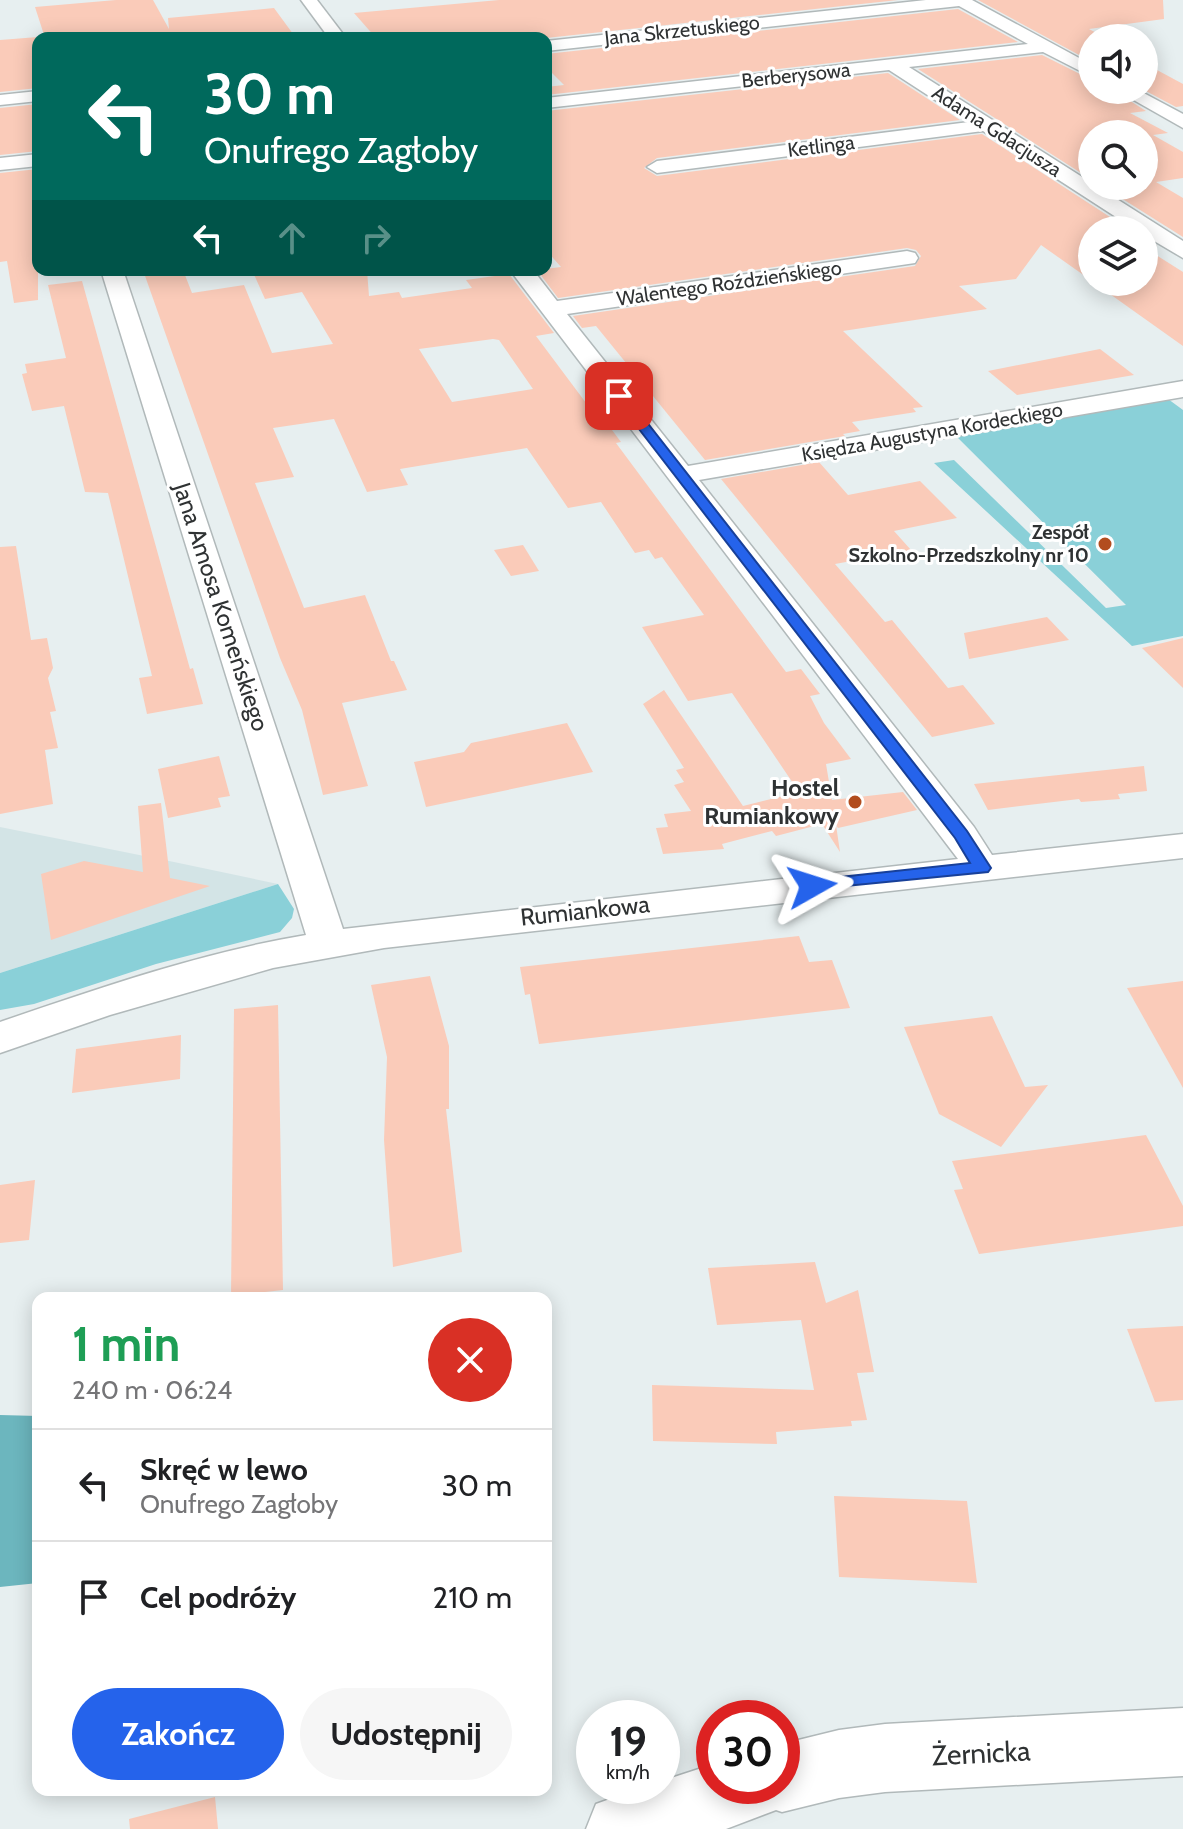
<!DOCTYPE html>
<html lang="pl">
<head>
<meta charset="utf-8">
<style>
  :root { --surface:#fff; --page:#f6f6f6; --text:#202124; --muted:#757577; --line:#e0e0e0; --accent:#2563eb }
  body { margin:0; font-family:Cabin,sans-serif; background:var(--page); color:var(--text); height:100vh; display:flex; flex-direction:column; font-size:30px; white-space:nowrap }
  * { box-sizing:border-box; margin:0 }
  p { font-size:26px; color:var(--muted) }
  .icon { flex:none; width:44px; height:44px; fill:none; stroke:currentColor; stroke-width:2; stroke-linecap:round; stroke-linejoin:round }
  .map { position:relative; flex:1; overflow:hidden }
  .drawer { position:absolute; left:32px; top:1292px; width:520px; height:504px; display:flex; flex-direction:column; background:var(--surface); border-radius:16px; box-shadow:0 4px 20px #0003 }
  .drawer>* { flex:none }
  .guide { position:absolute; left:32px; top:32px; width:520px; height:244px; border-radius:16px; box-shadow:0 4px 20px #0003; background:#00695c; color:#fff; overflow:hidden }
  .tools { position:absolute; left:1078px; top:24px; display:grid; gap:16px }
  .tools a { display:grid; place-items:center; width:80px; height:80px; border-radius:50%; background:var(--surface); box-shadow:0 4px 20px #0003; font-size:40px }
  .speed { position:absolute; left:576px; top:1700px; display:flex; gap:16px; font-size:40px; font-weight:700; text-align:center }
  .speed>* { display:grid; place-content:center; width:104px; height:104px; border-radius:50%; background:var(--surface); box-shadow:0 4px 20px #0003; line-height:1 }
  .speed small { font-size:20px; font-weight:400 }
  .speed .limit { border:12px solid #d22; background:#fff; color:#111 }
  .pin { position:absolute; display:grid; place-items:center; width:68px; height:68px; color:#fff; margin:-34px; border-radius:16px; box-shadow:0 4px 12px #0006 }
  .me { position:absolute; width:88px; margin:-44px; rotate:84deg; stroke-linejoin:round; filter:drop-shadow(0 0 6px #0008) }
  .turn { display:flex; align-items:center; gap:28px; height:168px; padding:0 40px; font-size:36px }
  .turn .icon { width:104px; height:104px; stroke-width:2.5 }
  .turn b { display:block; font-size:56px; line-height:68px }
  .lanes { display:flex; align-items:center; height:76px; padding:0 40px; background:#0003; justify-content:center; gap:40px; direction:ltr }
  .lanes .off { opacity:.35 }
  .round { display:grid; place-items:center; flex:none; width:84px; height:84px; border-radius:42px; background:var(--page) }
  .head { display:flex; align-items:center; justify-content:space-between; height:136px; padding:0 40px }
  h1 { font-size:48px; font-weight:700; line-height:60px; color:#1e9e55 }
  .primary-button { display:flex; gap:16px; margin-top:auto; padding:16px 40px }
  .primary-button a { flex:1; height:92px; border-radius:48px; background:var(--accent); color:#fff; font-size:32px; font-weight:700; line-height:92px; text-align:center }
  .primary-button a+a { background:var(--page); color:var(--text) }
  ul { padding:0; list-style:none }
  li { display:flex; align-items:center; gap:24px; height:112px; padding:0 40px; border-top:2px solid var(--line) }
  li div { flex:1 }
  li b { display:block; font-size:30px }
  li em { font-style:normal }
  .map>svg:first-child { display:block }
  .built { fill:#d3e4e6 }
  .green { fill:#8ad0d8 }
  .forest { fill:#6cb6be }
  .building { fill:#facbb9; fill-rule:evenodd }
  .lines { fill:none; stroke-linecap:round; stroke-linejoin:round }
  .minor-casing { stroke:#b1b9ba; stroke-width:3 }
  .tertiary-casing { stroke:#b1b9ba; stroke-width:3 }
  .minor { fill:#fff; fill-rule:evenodd }
  .tertiary { fill:#fff; fill-rule:evenodd }
  .route { fill:#2563eb; stroke:#184099; stroke-width:2 }
  .poi-dot { fill:#b24d1e; stroke:#fff; stroke-width:3 }
  .labels { text-anchor:middle; stroke-width:6; stroke-linejoin:round; paint-order:stroke }
  .far-street-label { font-size:20px; fill:#2f3233; stroke:#fff }
  .far-poi-label { font-size:20px; font-weight:bold; fill:#2f3233; stroke:#fff; text-anchor:end }
  .street-label { font-size:24px; fill:#2f3233; stroke:#fff }
  .poi-label { font-size:24px; font-weight:bold; fill:#2f3233; stroke:#fff; text-anchor:end }
  .near-street-label { font-size:28px; fill:#2f3233; stroke:#fff }
</style>
</head>
<body>
<div class="map">
<svg width="1183" height="1829" viewBox="0 0 1183 1829">
  <rect width="100%" height="100%" fill="#e7eff0"/>
  <polygon class="built" points="0,827 174,862 278,884 0,973"/>
  <g class="green">
    <polygon points="1168,399 1183,410 1183,636 1132,646 934,463 954,460 1106,608 1126,605 956,436"/>
    <polygon points="278,884 294,909 292,918 280,932 156,964 34,1004 0,1010 0,973"/>
  </g>
  <polygon class="forest" points="0,1415 38,1416 38,1583 0,1587"/>
  <g class="building">
    <polygon points="116,0 153,0 169,29 168,18 274,8 296,38 45,38 35,7"/>
    <polygon points="499,0 898,0 546,38 376,38 354,13"/>
    <polygon points="978,0 1163,0 1164,19 1089,29 1104,37 1092,38 1092,62"/>
    <polygon points="958,9 1018,42 546,95 546,87 564,85 546,67 546,54"/>
    <polygon points="38,37 38,88 0,92 0,40"/>
    <polygon points="1042,55 1092,80 1092,90 1113,90 1146,111 1130,113 1168,133 1153,135 1183,152 1183,178 1156,182 1183,198 1183,237 1102,186 1144,186 1144,134 1092,134 1092,180 918,69"/>
    <polygon points="1144,63 1183,84 1183,106 1176,107 1144,90"/>
    <polygon points="888,73 960,120 657,158 644,168 657,176 982,134 1130,230 1092,230 1092,281 1041,245 1016,279 959,286 987,309 843,331 923,407 913,408 916,412 852,422 860,431 843,434 845,436 705,460 596,326 582,328 573,316 915,266 921,256 916,250 907,248 558,298 537,270 561,267 546,250 546,111"/>
    <polygon points="38,104 38,129 35,130 38,151 0,155 0,108"/>
    <polygon points="38,169 38,300 14,303 7,261 0,262 0,173"/>
    <polygon points="1144,238 1157,246 1145,248 1183,272 1183,346 1093,282 1144,282"/>
    <path d="M166 270H183L192 293 244 285 272 353 333 344 302 292 265 299 252 270H367L369 296 399 292 402 298 472 288 466 280 509 274 554 333 536 336 595 415 600 414 621 442 616 443 786 672 801 669 820 694 810 696 824 723 851 759 826 764 832 800 903 792 917 810 838 828 836 825 840 852 822 824 776 836 772 831 722 844 724 849 663 854 656 828 668 827 664 814 691 811 674 785 684 782 676 770 684 768 643 704 664 690 743 806 799 792 732 693 688 701 642 627 704 615 662 557 655 559 649 550 635 553 601 502 568 508 527 448 400 469 408 485 367 492 334 419 273 428 294 477 255 483 304 608 365 595 391 661H394L407 690 342 703 368 786 323 795 302 710 280 658 144 273ZM493 339 499 340 533 389 452 402 419 349Z"/>
    <polygon points="82,281 190,669 193,668 203,704 147,714 139,678 152,676 108,493 85,492 64,406 32,411 22,374 27,373 25,364 66,358 48,285"/>
    <polygon points="1100,349 1134,375 1017,395 988,371"/>
    <polygon points="819,462 848,495 920,481 957,518 894,531 911,550 835,564 885,622 892,620 948,688 963,685 995,724 932,737 721,479"/>
    <polygon points="523,545 539,571 511,576 494,550"/>
    <polygon points="16,546 31,640 47,638 53,668 48,678 56,711 50,712 58,748 45,750 53,804 0,814 0,547"/>
    <polygon points="1047,617 1069,640 969,659 964,633"/>
    <polygon points="1183,638 1183,688 1142,648"/>
    <polygon points="567,723 593,772 426,807 414,762 464,752 471,743"/>
    <polygon points="219,756 230,796 218,798 221,807 168,818 158,769"/>
    <polygon points="1144,766 1147,791 1118,794 1120,799 1081,802 1079,799 988,810 974,784"/>
    <polygon points="161,803 170,878 210,886 51,940 41,874 84,861 143,872 138,806"/>
    <polygon points="799,936 809,962 832,960 850,1008 539,1044 530,994 525,995 520,967"/>
    <polygon points="430,976 449,1046 449,1109 446,1109 462,1252 393,1267 384,1140 387,1057 371,985"/>
    <polygon points="1183,981 1183,1088 1127,988"/>
    <polygon points="278,1005 283,1290 231,1296 234,1009"/>
    <polygon points="992,1016 1025,1087 1048,1085 1001,1147 939,1114 904,1027"/>
    <polygon points="181,1035 180,1079 72,1093 76,1049"/>
    <polygon points="1146,1135 1183,1206 1183,1226 979,1254 954,1190 963,1189 952,1161"/>
    <polygon points="35,1180 29,1240 0,1243 0,1185"/>
    <polygon points="815,1262 826,1303 858,1290 874,1372 857,1373 867,1420 851,1421 852,1426 776,1432 777,1444 653,1441 652,1385 814,1390 801,1320 717,1325 708,1268"/>
    <polygon points="1183,1326 1183,1400 1155,1402 1127,1329"/>
    <polygon points="834,1496 967,1501 977,1583 839,1577"/>
    <polygon points="215,1797 218,1829 130,1829 129,1819"/>
  </g>
  <g class="lines">
    <defs>
      <g id="minor">
        <polygon points="301,0 317,0 346,38 329,38"/>
        <polygon points="926,0 972,0 1092,65 1092,77 1043,52 909,67 1183,241 1183,258 1144,235 1144,230 1136,230 983,131 657,173 647,167 657,161 969,122 889,70 546,108 546,98 1028,44 959,6 546,51 546,41"/>
        <polygon points="1116,90 1138,90 1183,114 1183,128"/>
        <polygon points="38,91 38,101 0,105 0,95"/>
        <polygon points="38,154 38,166 0,170 0,158"/>
        <path d="M907 251 915 253 918 258 915 263 567 314 688 466 1183 381V397L699 480 974 827 992 855 1183 834V858L384 948 273 968 110 1015 0 1053V1022C99 988 203 952 306 935L101 270H123L343 929 958 859 510 270H533L557 301Z"/>
      </g>
      <polygon id="tertiary" points="1183,1708 1183,1776 885,1792 839,1798 782,1812 776,1810 726,1829 586,1829 596,1804 646,1786 662,1786 662,1781 714,1764 714,1786 782,1786 782,1744 839,1730 885,1724"/>
    </defs>
    <use href="#minor" class="minor-casing"/>
    <use href="#tertiary" class="tertiary-casing"/>
    <use href="#minor" class="minor"/>
    <use href="#tertiary" class="tertiary"/>
  </g>
  <polygon class="route" points="615,393 624,393 967,831 991,868 988,872 805,890 803,886 812,880 970,863 955,838 615,398"/>
  <g class="poi-dot">
    <circle cx="1105" cy="544" r="8"/>
    <circle cx="855" cy="802" r="8"/>
  </g>
  <g class="labels">
    <g class="far-street-label">
      <text transform="translate(682 30) rotate(-6)" y="7">Jana Skrzetuskiego</text>
      <text transform="translate(796 75) rotate(-6)" y="7">Berberysowa</text>
      <text transform="translate(997 131) rotate(33)" y="7">Adama Gdacjusza</text>
      <text transform="translate(821 146) rotate(-7)" y="7">Ketlinga</text>
      <text transform="translate(729 283) rotate(-8)" y="7">Walentego Roździeńskiego</text>
      <text transform="translate(932 432) rotate(-10)" y="7">Księdza Augustyna Kordeckiego</text>
    </g>
    <g class="far-poi-label">
      <text x="1089" y="539">Zespół<tspan x="1089" dy="23">Szkolno-Przedszkolny nr 10</tspan></text>
    </g>
    <g class="street-label">
      <text transform="translate(221 607) rotate(72)" y="8">Jana Amosa Komeńskiego</text>
      <text transform="translate(585 911) rotate(-6)" y="8">Rumiankowa</text>
    </g>
    <g class="poi-label">
      <text x="839" y="796">Hostel<tspan x="839" dy="28">Rumiankowy</tspan></text>
    </g>
    <g class="near-street-label">
      <text transform="translate(981 1753) rotate(-3)" y="10">Żernicka</text>
    </g>
  </g>
</svg>
<div class="tools">
<a><svg class="icon" aria-label="sound" viewBox="0 0 24 24"><path d="M4 9h4l5-4v14l-5-4H4zM17 9q2 3 0 6"/></svg></a>
<a><svg class="icon" aria-label="search" viewBox="0 0 24 24"><circle cx="10" cy="10" r="6"/><path d="M15 15l6 6"/></svg></a>
<a><svg class="icon" aria-label="layers" viewBox="0 0 24 24"><path d="M12 4l9 5-9 5-9-5zM3 14l9 5 9-5"/></svg></a>
</div>
<div class="speed"><div>19<small>km/h</small></div><div class="limit">30</div></div>
<div class="pin" style="left:619px;top:396px;background:#d93025"><svg class="icon" aria-label="arrive" viewBox="0 0 24 24"><path d="M6 21V4h12l-3 4 3 4H6"/></svg></div>
<svg class="me" style="left:812px;top:886px" viewBox="-20 -20 40 40"><path d="M0-17L14 15 0 8-14 15z" fill="#2563eb" stroke="#fff" stroke-width="4"/></svg>
<div class="guide">
<div class="turn"><svg class="icon" aria-label="left" viewBox="0 0 24 24"><path d="M17 20v-9H6M10 6l-5 5 5 5"/></svg><div><b>30 m</b>Onufrego Zagłoby</div></div>
<div class="lanes"><svg class="icon" aria-label="left" viewBox="0 0 24 24"><path d="M17 20v-9H6M10 6l-5 5 5 5"/></svg><svg class="icon off" aria-label="ahead" viewBox="0 0 24 24"><path d="M12 20V5M6 11l6-6 6 6"/></svg><svg class="icon off" aria-label="right" viewBox="0 0 24 24"><path d="M7 20v-9h11M14 6l5 5-5 5"/></svg></div>
</div>
<section class="drawer">
<div class="head"><div><h1>1 min</h1><p>240 m · 06:24</p></div><a class="round" style="background:#d93025;color:#fff"><svg class="icon" aria-label="close" viewBox="0 0 24 24"><path d="M6 6l12 12M18 6L6 18"/></svg></a></div>
<ul>
<li><svg class="icon" aria-label="left" viewBox="0 0 24 24"><path d="M17 20v-9H6M10 6l-5 5 5 5"/></svg><div><b>Skręć w lewo</b><p>Onufrego Zagłoby</p></div><em>30 m</em></li>
<li><svg class="icon" aria-label="arrive" viewBox="0 0 24 24"><path d="M6 21V4h12l-3 4 3 4H6"/></svg><div><b>Cel podróży</b></div><em>210 m</em></li>
</ul>
<div class="primary-button"><a>Zakończ</a><a>Udostępnij</a></div>
</section>
</div>
</body>
</html>
